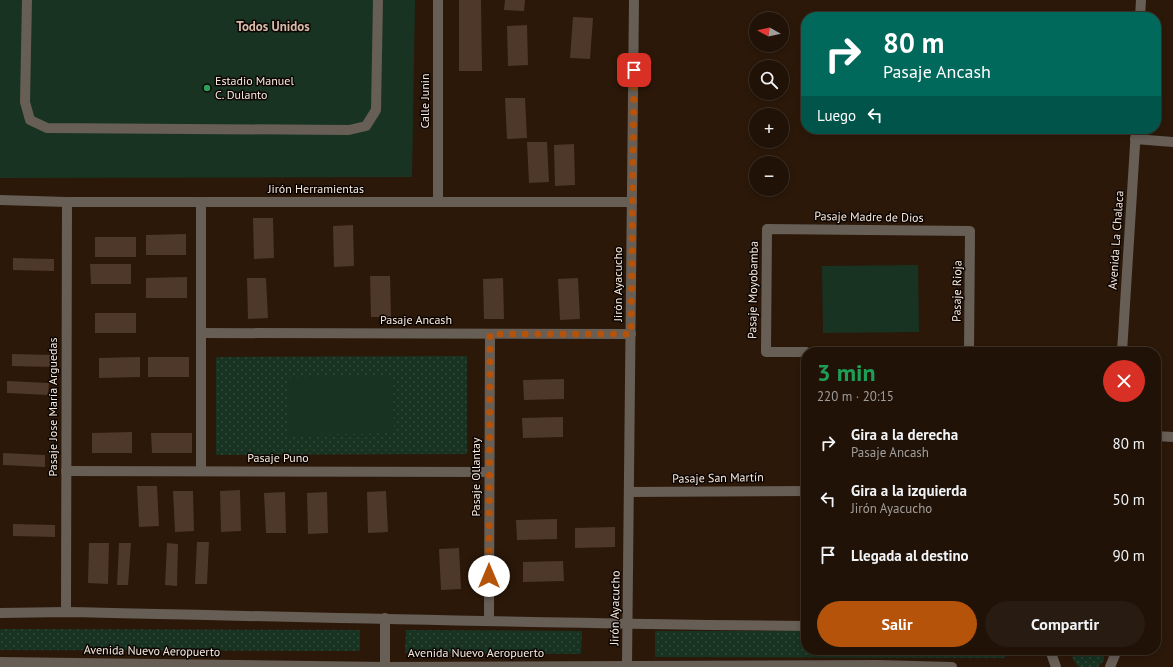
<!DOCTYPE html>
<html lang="es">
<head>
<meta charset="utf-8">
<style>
  :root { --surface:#201207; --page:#281b11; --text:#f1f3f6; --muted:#a29e9b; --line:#3d3228; --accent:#b45309 }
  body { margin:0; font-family:"PT Sans",sans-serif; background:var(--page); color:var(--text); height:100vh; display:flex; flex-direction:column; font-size:15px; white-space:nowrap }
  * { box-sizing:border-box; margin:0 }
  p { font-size:13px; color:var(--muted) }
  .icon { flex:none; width:22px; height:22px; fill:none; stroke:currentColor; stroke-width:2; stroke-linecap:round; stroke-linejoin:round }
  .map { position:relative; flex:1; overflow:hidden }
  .drawer { position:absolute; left:801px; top:347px; width:360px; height:308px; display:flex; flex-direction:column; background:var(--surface); border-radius:16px; box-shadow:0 2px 6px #0003,0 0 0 1px var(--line) }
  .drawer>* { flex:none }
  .banner { position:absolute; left:801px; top:12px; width:360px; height:122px; border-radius:16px; box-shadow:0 2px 6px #0003,0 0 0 1px var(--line); background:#00695c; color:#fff; overflow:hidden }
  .needle { width:26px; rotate:278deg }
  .fabs { position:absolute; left:749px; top:12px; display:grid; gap:8px }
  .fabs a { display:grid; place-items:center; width:40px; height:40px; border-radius:50%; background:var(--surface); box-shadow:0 2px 6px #0003,0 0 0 1px var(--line); font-size:20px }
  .pin { position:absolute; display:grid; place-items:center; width:34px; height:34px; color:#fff; margin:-17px; border-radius:8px; box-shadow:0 2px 6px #0006 }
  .me { position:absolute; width:44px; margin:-22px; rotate:0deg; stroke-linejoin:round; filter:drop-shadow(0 0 3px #0008) }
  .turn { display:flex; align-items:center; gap:14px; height:84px; padding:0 16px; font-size:18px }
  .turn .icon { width:52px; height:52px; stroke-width:2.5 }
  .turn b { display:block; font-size:28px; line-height:34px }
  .then { display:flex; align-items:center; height:38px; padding:0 16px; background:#0003; gap:8px; font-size:15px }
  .round { display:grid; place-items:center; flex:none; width:42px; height:42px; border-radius:21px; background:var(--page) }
  .summary { display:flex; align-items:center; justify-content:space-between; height:68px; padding:0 16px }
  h1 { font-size:24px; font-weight:800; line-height:30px; color:#1e9e55 }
  .primary-button { display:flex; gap:8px; margin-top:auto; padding:8px 16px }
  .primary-button a { flex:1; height:46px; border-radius:24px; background:var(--accent); color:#fff; font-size:16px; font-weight:800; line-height:46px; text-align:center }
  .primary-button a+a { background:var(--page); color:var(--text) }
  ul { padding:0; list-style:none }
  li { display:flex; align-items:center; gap:12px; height:56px; padding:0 16px }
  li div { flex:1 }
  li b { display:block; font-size:15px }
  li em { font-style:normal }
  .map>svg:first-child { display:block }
  .grass { fill:url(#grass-dots) }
  .park { fill:#183322 }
  .building { fill:#4e3829 }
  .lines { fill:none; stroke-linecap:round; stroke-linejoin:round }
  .minor { stroke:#675e56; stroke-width:10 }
  .route { stroke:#b45309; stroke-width:7; stroke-dasharray:0 12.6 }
  .leisure-dot { fill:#2e9e5b; stroke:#0d0602; stroke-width:1.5 }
  .labels { text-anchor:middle; stroke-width:3; stroke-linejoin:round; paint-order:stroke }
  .poi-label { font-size:12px; fill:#f7eae0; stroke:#0d0602; text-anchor:start }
  .street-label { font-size:12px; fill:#f7eae0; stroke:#0d0602 }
  .neighbourhood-label { font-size:13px; font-weight:bold; fill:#d5bba8; stroke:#0d0602 }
</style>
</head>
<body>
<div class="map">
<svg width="1173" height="667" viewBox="0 0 1173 667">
  <defs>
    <pattern id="grass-dots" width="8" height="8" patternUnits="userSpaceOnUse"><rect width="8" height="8" fill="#183322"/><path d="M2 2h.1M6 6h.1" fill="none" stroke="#2f4737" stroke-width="1.8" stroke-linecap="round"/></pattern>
  </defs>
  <rect width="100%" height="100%" fill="#2b1809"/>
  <g class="grass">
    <polygon points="467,356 467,454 216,455 216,357"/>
    <polygon points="0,629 360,630 360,651 0,650"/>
    <polygon points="406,630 582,631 581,654 405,653"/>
    <polygon points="655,631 806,631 806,650 1005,650 1005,658 655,657"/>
    <polygon points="1072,650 1104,650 1104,660 1098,667 1079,667 1073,660"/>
  </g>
  <g class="park">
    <polygon points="0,0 415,0 412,177 0,178"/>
    <polygon points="918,265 919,332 823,333 822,266"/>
    <polygon points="393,376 394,433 289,435 288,378"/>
  </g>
  <g class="building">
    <polygon points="459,0 481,0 482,71 459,71"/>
    <polygon points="505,0 525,0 524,11 504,10"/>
    <polygon points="573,17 593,18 590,59 570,58"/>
    <polygon points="527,25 528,65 508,66 507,26"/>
    <polygon points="505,98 525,98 527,138 507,139"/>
    <polygon points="527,142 547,142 549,182 529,183"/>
    <polygon points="574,144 575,185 555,186 554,145"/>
    <polygon points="253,218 273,218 274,258 254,259"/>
    <polygon points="353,225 354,266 334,267 333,226"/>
    <polygon points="186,234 186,255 146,255 146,235"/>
    <rect x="95" y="237" width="41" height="20"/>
    <polygon points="13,258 54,259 54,271 13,270"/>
    <polygon points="90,264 131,264 131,284 91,284"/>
    <polygon points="370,276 390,276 391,317 371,317"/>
    <polygon points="187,277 187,298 146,298 146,278"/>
    <polygon points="247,278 266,278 268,318 248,319"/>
    <polygon points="503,278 504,319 484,319 483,279"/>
    <polygon points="578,278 580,319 560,320 558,279"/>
    <rect x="95" y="313" width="41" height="20"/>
    <polygon points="12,354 54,355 54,367 12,366"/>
    <polygon points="140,357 140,377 99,378 99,358"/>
    <rect x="148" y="357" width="41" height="20"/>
    <polygon points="564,379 564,399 524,400 523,380"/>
    <polygon points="7,381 49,383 48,395 7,393"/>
    <polygon points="563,417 563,437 523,438 522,418"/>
    <polygon points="132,432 132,453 92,453 92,433"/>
    <polygon points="151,433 192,433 192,453 152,453"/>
    <polygon points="3,453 45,455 45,467 3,465"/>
    <polygon points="137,486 157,486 159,526 139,527"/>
    <polygon points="240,490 241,531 221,532 220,491"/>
    <polygon points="173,491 193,491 194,531 175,532"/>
    <polygon points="386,491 388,532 368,533 367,492"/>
    <polygon points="285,492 286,533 266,533 264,493"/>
    <polygon points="327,492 328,533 308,534 307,493"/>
    <polygon points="557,519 557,539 517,540 516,520"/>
    <polygon points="13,524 55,525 55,537 13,536"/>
    <polygon points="615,527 615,547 575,548 575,528"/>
    <polygon points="197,542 209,542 207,584 195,584"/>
    <polygon points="89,543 109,543 108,584 88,583"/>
    <polygon points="119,543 131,543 128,585 117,585"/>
    <polygon points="167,543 178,544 177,586 165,585"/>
    <polygon points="459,548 461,589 441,590 439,549"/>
    <polygon points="563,561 564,581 523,582 523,562"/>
  </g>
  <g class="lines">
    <g class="minor">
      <polyline points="27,0 25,102 30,120 47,128 349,130 366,126 376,110 378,0"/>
      <polyline points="1140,17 1141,0"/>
      <polyline points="1135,139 1173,142"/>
      <polyline points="0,200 67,202 632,202"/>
      <polyline points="438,202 438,0"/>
      <polyline points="201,333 631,334"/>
      <polyline points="806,352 766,352 767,229 970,231 969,352"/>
      <polyline points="1122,352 1136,129"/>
      <polyline points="1156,436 1173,437"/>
      <polyline points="66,471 489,472"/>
      <polyline points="201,471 201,202"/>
      <polyline points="629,492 806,491"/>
      <polyline points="66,612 67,202"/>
      <path d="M0 613 66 612C312 617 559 624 806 626"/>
      <polyline points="489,620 490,334"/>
      <polyline points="1050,650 1056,667"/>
      <polyline points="0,662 385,667 879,665 952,667"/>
      <polyline points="627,665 634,0"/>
      <polyline points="385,667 385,618"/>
      <polyline points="1110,667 1117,650"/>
    </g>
  </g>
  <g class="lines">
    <polyline class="route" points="489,576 490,334 631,334 634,70"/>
  </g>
  <circle class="leisure-dot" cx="207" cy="88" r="4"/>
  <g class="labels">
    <g class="poi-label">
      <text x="215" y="85">Estadio Manuel<tspan x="215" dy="14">C. Dulanto</tspan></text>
    </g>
    <g class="street-label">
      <text transform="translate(425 101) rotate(-90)" y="4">Calle Junin</text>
      <text x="316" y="193">Jirón Herramientas</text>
      <text transform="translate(869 217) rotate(1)" y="4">Pasaje Madre de Dios</text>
      <text transform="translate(1116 240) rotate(-86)" y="4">Avenida La Chalaca</text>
      <text transform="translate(618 284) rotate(-90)" y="4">Jirón Ayacucho</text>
      <text transform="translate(753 290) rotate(-89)" y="4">Pasaje Moyobamba</text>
      <text transform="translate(957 291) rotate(-89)" y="4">Pasaje Rioja</text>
      <text x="416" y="324">Pasaje Ancash</text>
      <text transform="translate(53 407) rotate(-90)" y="4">Pasaje Jose María Arguedas</text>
      <text x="278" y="462">Pasaje Puno</text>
      <text transform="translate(476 477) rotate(-90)" y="4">Pasaje Ollantay</text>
      <text transform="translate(718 478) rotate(-1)" y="4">Pasaje San Martín</text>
      <text transform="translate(615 608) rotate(-89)" y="4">Jirón Ayacucho</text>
      <text transform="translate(152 651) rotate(1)" y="4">Avenida Nuevo Aeropuerto</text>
      <text x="476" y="657">Avenida Nuevo Aeropuerto</text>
    </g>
    <g class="neighbourhood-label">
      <text x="273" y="31">Todos Unidos</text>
    </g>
  </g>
</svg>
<div class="fabs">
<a><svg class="needle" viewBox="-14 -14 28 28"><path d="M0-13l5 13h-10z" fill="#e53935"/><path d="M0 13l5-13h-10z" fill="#a29e9b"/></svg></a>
<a><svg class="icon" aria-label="search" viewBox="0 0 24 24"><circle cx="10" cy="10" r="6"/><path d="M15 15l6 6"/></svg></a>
<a>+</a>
<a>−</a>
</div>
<div class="pin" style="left:634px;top:70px;background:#d93025"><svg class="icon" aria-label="arrive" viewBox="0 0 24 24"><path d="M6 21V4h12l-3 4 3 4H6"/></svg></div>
<svg class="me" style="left:489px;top:576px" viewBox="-20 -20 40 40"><circle r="19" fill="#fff"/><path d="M0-13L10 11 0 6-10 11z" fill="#b45309"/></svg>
<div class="banner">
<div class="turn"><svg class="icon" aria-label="right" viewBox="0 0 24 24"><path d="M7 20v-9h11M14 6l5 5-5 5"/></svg><div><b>80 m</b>Pasaje Ancash</div></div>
<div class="then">Luego<svg class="icon" aria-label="left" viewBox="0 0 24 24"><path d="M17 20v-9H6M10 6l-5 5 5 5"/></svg></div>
</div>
<section class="drawer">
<div class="summary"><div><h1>3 min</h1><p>220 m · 20:15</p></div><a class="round" style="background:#d93025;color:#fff"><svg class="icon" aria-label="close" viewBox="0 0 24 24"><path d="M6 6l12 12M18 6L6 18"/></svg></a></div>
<ul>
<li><svg class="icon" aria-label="right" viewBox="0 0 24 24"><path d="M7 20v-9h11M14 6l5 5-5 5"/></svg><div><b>Gira a la derecha</b><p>Pasaje Ancash</p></div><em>80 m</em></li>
<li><svg class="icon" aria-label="left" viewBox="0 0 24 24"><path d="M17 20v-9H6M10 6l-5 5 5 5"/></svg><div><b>Gira a la izquierda</b><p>Jirón Ayacucho</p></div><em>50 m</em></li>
<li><svg class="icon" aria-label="arrive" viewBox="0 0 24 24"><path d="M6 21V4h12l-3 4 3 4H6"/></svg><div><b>Llegada al destino</b></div><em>90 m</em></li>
</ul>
<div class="primary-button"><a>Salir</a><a>Compartir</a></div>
</section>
</div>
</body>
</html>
